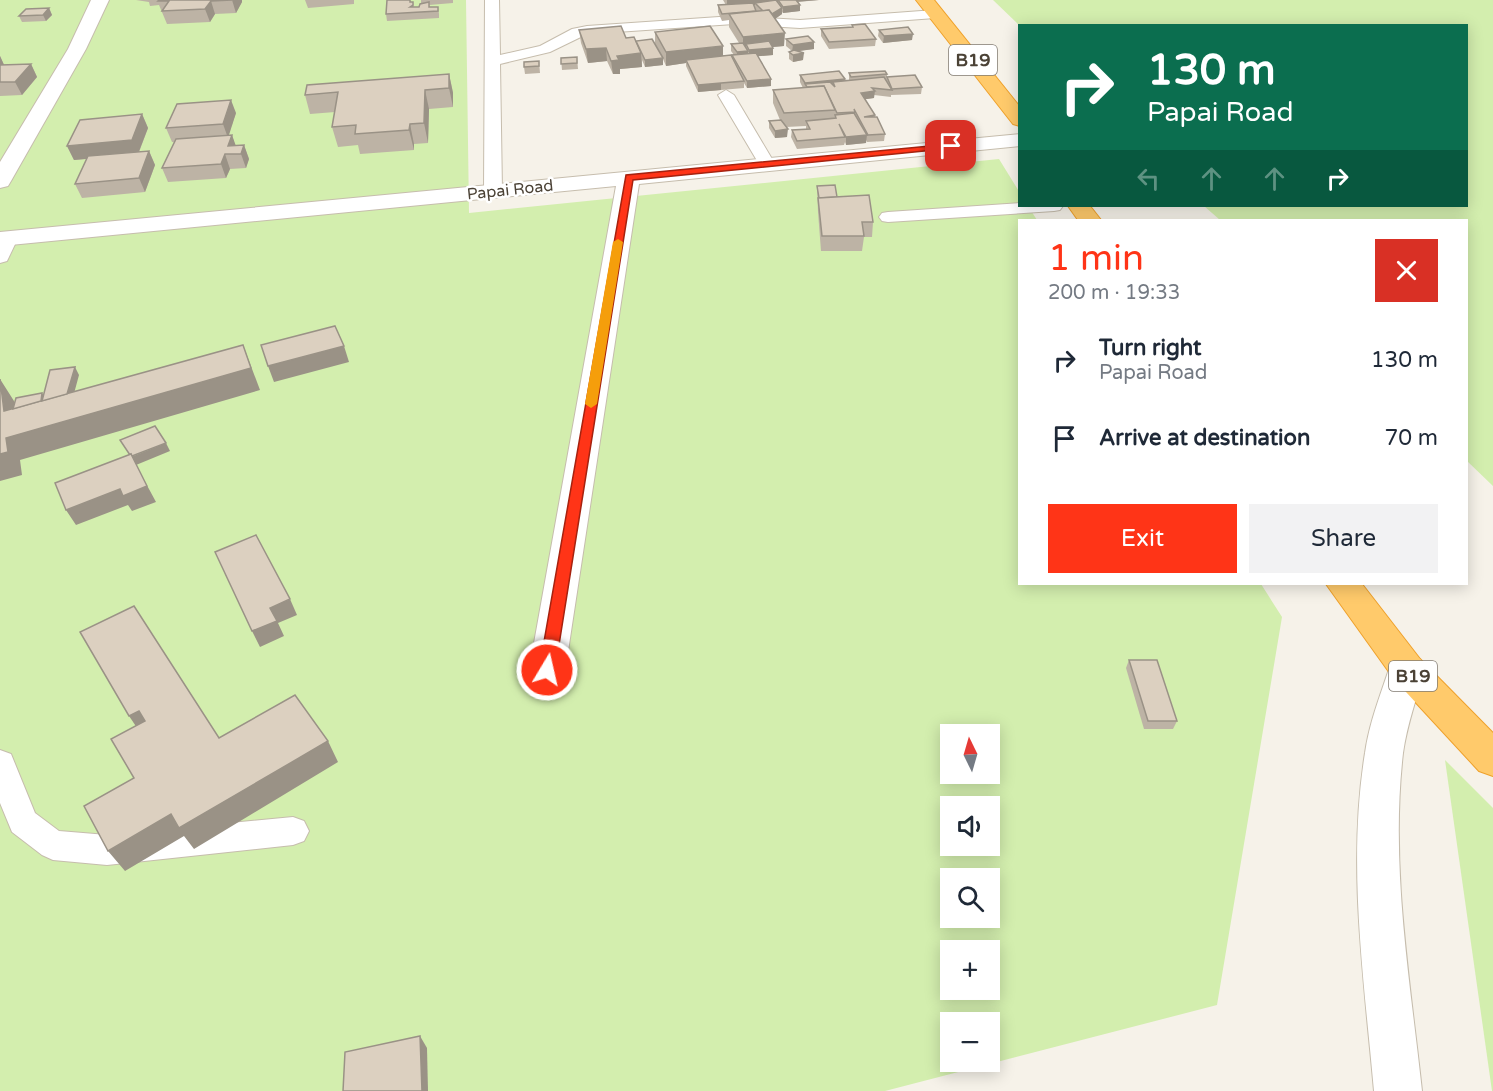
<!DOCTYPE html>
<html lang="en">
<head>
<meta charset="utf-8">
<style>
  :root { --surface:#fff; --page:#f2f2f3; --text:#1f2937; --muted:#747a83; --accent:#ff3417 }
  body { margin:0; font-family:"Varela Round",sans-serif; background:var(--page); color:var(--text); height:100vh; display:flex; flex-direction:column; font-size:22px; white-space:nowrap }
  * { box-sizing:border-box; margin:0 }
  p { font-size:20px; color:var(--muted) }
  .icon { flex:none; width:33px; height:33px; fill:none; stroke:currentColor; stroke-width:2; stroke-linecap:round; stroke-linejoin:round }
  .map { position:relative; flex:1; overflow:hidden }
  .panel { position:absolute; left:1018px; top:219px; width:450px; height:366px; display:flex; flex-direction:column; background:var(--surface); border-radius:0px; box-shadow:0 3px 15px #0003 }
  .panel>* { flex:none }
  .top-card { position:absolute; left:1018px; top:24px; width:450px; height:183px; border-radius:0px; box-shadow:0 3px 15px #0003; background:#0b6e4f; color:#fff; overflow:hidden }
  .needle { width:39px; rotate:355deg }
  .tools { position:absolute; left:940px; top:724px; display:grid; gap:12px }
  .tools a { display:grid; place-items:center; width:60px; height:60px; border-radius:0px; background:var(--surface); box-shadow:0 3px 15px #0003; font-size:30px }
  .pin { position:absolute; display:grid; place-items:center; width:51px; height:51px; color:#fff; margin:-26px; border-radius:12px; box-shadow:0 3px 9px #0006 }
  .me { position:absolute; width:66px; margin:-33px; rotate:9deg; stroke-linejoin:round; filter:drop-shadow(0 0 4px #0008) }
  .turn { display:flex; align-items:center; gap:21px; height:126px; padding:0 30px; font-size:27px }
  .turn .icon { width:78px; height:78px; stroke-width:2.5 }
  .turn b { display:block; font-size:42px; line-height:51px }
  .lanes { display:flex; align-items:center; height:57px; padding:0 30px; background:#0003; justify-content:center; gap:30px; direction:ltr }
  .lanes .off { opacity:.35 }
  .round { display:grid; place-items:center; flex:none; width:63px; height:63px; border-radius:0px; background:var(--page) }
  .overview { display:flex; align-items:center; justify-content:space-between; height:102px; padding:0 30px }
  h1 { font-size:36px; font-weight:600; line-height:45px; color:var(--accent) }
  .action { display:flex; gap:12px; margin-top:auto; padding:12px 30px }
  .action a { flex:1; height:69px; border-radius:0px; background:var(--accent); color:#fff; font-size:24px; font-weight:600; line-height:69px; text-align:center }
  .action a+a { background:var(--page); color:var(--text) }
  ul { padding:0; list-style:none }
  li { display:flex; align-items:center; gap:18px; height:78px; padding:0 30px }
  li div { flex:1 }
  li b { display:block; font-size:22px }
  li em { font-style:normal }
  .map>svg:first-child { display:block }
  .green { fill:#d3eeae; fill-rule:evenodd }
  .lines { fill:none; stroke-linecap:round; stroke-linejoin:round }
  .lane-casing { stroke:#c6bdad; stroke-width:2 }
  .street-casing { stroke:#c6bdad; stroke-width:2 }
  .highway-casing { stroke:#efa12b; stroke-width:2 }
  .lane { fill:#fff; fill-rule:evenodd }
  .street { fill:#fff; fill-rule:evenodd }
  .highway { fill:#ffca6b; fill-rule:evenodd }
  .wall { fill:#bdb3a5 }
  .shaded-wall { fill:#9a9286 }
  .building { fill:#dcd0c0; stroke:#9a9286; stroke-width:1.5 }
  .route { fill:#ff3417; stroke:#a6220f; stroke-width:1.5 }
  .slow { fill:#f59e0b }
  .labels { text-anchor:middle; stroke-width:5; stroke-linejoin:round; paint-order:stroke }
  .far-street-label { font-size:16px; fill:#4b4236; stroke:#fff }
  .shield { fill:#fff; stroke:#817b72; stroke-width:1.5 }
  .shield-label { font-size:18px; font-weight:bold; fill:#4b4236 }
</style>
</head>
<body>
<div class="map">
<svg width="1493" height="1091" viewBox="0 0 1493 1091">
  <rect width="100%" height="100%" fill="#f6f2e9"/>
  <g class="green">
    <path d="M0 0H466L469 213 999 159 1020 193V206H1028L1037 220H1020V584H1261L1282 617 1217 1005 885 1091H0ZM951 735H990V774H951ZM951 807H990V846H951ZM951 879H990V918H951ZM951 951H990V990H951ZM951 1023H990V1062H951Z"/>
    <polygon points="993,0 1493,0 1493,486 1467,461 1467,220 1220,220 1204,206 1467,206 1467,26 1020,26"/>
    <polygon points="1445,760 1493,808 1493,1091 1492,1091"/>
  </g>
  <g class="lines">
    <defs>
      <g id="lane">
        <polygon points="485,0 499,0 500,55 540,46 572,29 587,26 734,16 800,20 935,10 942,14 935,18 800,28 734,24 587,34 550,52 500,64 502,191 499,195 487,195 484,191"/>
        <polygon points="726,90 734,95 775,164 773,168 761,168 759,164 718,95"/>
        <polygon points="1020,203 1020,206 1063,206 1060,210 1054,211 888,222 882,221 879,217 882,213 888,212"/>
        <polygon points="9,232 16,234 18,238 7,261 0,263 0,238 2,234"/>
        <polygon points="0,750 11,754 35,813 59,831 107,835 293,817 304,821 309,831 304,841 293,845 107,865 53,860 42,855 12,832 0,803"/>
      </g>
      <g id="street">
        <polygon points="91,0 109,0 86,49 11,181 8,186 0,188 0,162 68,49"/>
        <polygon points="1020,134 1020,146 639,184 565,671 560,681 547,686 534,681 529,671 616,186 0,246 0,232"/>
        <path d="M1407 654 1420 659 1425 669C1417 697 1407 724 1403 753 1390 866 1410 979 1422 1091H1374C1364 979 1347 864 1365 753 1369 724 1380 696 1389 669L1394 659Z"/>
      </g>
      <g id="highway">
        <polygon points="916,0 934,0 1020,107 1020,126 1013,124"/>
        <polygon points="1068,206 1090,206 1101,220 1078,220"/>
        <polygon points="1326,584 1362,584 1420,659 1493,733 1493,776 1479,771 1394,679"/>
      </g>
    </defs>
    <use href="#lane" class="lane-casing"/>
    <use href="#street" class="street-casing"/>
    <use href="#highway" class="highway-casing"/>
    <use href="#lane" class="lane"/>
    <use href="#street" class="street"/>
    <use href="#highway" class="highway"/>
  </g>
  <g class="wall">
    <polygon points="136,0 242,0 242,2 236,13 215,14 210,22 167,24 159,5 150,6 149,2"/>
    <polygon points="305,0 354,0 354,4 308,8"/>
    <polygon points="421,0 453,0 453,3 429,5 430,7 438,7 439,14 439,18 387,21 386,14 412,2 413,2 414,7 419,7 421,4"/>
    <polygon points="723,0 819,0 798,2 800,11 783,13 782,12 782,14 775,19 784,46 772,47 773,55 758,56 771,79 771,86 747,88 744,83 744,88 698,92 686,66 686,63 666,66 663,59 663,65 645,67 642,60 642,67 620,69 620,74 613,74 607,61 588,63 581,43 579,30 626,38 636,41 655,45 655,32 732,58 732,55 734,55 731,51 731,44 739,43 729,27 729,20 722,21 718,12 718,5 726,5"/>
    <polygon points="49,8 52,15 46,21 22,22 19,16"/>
    <polygon points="852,25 876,39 875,46 829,49 821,36 821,29 852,27"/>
    <polygon points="879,30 912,40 883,43 878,36"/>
    <polygon points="786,39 814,49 797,51 803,60 793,62 789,59 789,52 792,51 786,46"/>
    <polygon points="0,56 4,65 31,64 37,77 22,95 0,96"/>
    <polygon points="577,57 578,69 562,70 561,58"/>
    <polygon points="539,61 540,73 525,74 524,67"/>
    <polygon points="849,73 887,74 887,77 922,87 921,94 891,95 891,97 874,95 874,98 865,99 875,115 875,117 885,134 884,141 867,142 866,140 866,143 846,145 845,142 844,145 797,149 791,137 792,130 806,129 806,126 786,127 787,137 775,138 769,128 769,121 780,120 773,103 773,90 803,88 800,82 800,75 845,79 844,81 849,81"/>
    <polygon points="449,74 453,93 453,107 429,109 428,143 414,144 414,150 360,154 358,145 338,147 332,127 335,112 310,114 305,95"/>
    <polygon points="236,113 228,136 232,135 235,146 244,145 249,159 246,168 230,169 226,178 168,182 162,168 174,142 172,142 166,128"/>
    <polygon points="142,114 148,128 139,152 149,151 155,165 145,192 82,198 75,184 87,159 74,160 67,146"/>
    <polygon points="817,186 837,197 873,222 872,237 864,237 862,251 821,251 818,212"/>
    <polygon points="1129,660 1177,721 1173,729 1144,729 1126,668"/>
  </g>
  <g class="shaded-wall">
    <polygon points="232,0 242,0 242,2 236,13"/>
    <polygon points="727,0 778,0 778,3 755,3 755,5 727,7"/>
    <polygon points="778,0 819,0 781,3"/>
    <polygon points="211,1 215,14 210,22 205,9"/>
    <polygon points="800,5 800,11 783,13 783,7"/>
    <polygon points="49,8 52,15 46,21 43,15"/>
    <polygon points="782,8 782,14 769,23 769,16"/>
    <polygon points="785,33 784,46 749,49 746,44 746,49 743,50 743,37"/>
    <polygon points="913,34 912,40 883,43 884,36"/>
    <polygon points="814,42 814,49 792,52 793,45"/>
    <polygon points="723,46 723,59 686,60 686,63 666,66 666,52"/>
    <polygon points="606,48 607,61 588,63 586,49"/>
    <polygon points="773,48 773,55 749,57 749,50"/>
    <polygon points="748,51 748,57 737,59 737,52"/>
    <polygon points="641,53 642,67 620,69 620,74 613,74 611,61 617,56"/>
    <polygon points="804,53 803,60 793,62 793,55"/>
    <polygon points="0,56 5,67 0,73"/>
    <polygon points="663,58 663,65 645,67 645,60"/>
    <polygon points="31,64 37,77 22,95 15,82"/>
    <polygon points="449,74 453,93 453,107 449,88"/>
    <polygon points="771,79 771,86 747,88 747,81"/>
    <polygon points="845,79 844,86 833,82 832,87 805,84 805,90 805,83"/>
    <polygon points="721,83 721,90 698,92 698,85"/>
    <polygon points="425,90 429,109 428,143 424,123"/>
    <polygon points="875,91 874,98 860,100 861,93"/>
    <polygon points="231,100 236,113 228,138 223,124"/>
    <polygon points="142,114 148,128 138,154 74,160 67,146"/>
    <polygon points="410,124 414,144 414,150 409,130"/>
    <polygon points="788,129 787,137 775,138 775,131"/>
    <polygon points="232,135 237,149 228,146"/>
    <polygon points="867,135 866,143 846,145 846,137"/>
    <polygon points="244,145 249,159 246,168 241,154"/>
    <polygon points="149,151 155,165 145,192 139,178"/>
    <polygon points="225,154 230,169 226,178 221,164"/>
    <polygon points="243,345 260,390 20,460 22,475 0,481 0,454 6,438"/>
    <polygon points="344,346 349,362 274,382 268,366"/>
    <polygon points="75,367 79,375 69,412 17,422 17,421 18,434 4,411 0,379 14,401 16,413 43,408 41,403 42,393 47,401 46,407 64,404"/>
    <polygon points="166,443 170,451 136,465 156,502 132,511 128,505 76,525 66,510 120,489 131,457"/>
    <polygon points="290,599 297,615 278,623 284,636 260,647 252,631 270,608"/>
    <polygon points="139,711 154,733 144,738 129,716"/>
    <polygon points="328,741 338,762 194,849 184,836 125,871 108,851 171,814"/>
    <polygon points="420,1036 427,1048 428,1091 422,1091"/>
  </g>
  <g class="building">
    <polygon points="159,0 232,0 211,1 205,9 162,11 169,1 158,1"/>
    <polygon points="387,0 410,0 410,2 413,2 413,5 410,7 419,7 420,4 429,2 429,7 438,7 438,11 386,14"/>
    <polygon points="776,0 782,8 772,14 769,10 763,11 755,3"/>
    <polygon points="778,0 796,0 800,5 783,7"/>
    <polygon points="753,3 756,11 722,14 718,5"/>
    <polygon points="49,8 43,15 19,16 26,9"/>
    <polygon points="769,10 785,33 743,37 729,14"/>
    <polygon points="865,24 876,39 829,42 821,29 853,27 852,25"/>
    <polygon points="621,26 626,38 634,37 641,53 617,56 619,60 611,61 606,48 586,49 579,30"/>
    <polygon points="710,26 723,46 666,52 655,32"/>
    <polygon points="908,27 913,34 884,36 879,30"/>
    <polygon points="808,36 814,42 793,45 786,39"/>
    <polygon points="652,39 663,58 645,60 636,41"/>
    <polygon points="769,41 773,48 749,50 746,44"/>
    <polygon points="743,43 748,51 737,52 731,44"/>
    <polygon points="794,50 804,53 793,55 789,52"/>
    <polygon points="756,53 771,79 747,81 732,55"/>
    <polygon points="731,55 744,81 698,85 686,60"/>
    <polygon points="577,57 577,63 561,64 561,58"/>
    <polygon points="539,61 539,66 524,67 524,62"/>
    <polygon points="31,64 15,82 0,82 0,65"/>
    <polygon points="839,71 845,79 805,83 800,75"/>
    <polygon points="885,71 887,74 851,77 849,73"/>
    <polygon points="449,74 449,88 425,90 424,123 410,124 409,130 355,134 356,125 332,127 338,92 305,95 307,85"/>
    <polygon points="915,75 922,87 892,89 887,77"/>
    <polygon points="884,77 892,90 872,88 875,91 861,93 875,115 864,117 877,117 885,134 868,135 854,109 855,112 837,113 824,86 807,87 805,84 830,82 835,87 833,82"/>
    <polygon points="824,86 835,110 784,113 773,90"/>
    <polygon points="231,100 223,124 166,128 177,104"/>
    <polygon points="854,113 867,135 846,137 839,124 845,137 797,141 792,130 810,129 806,121 836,118 835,115"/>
    <polygon points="142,114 132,140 67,146 80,120"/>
    <polygon points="781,120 788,129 775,131 769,121"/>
    <polygon points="232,135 228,146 244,145 241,154 225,154 221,164 162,168 176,139"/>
    <polygon points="149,151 139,178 75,184 88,156"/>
    <polygon points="835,185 837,197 819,198 817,186"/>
    <polygon points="869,195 873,222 862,222 864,236 822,236 818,198"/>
    <polygon points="335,326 344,346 268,366 261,345"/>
    <polygon points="243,345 251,368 6,438 8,452 0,454 0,379 4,411"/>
    <polygon points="75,367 67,394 42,401 50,370"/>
    <polygon points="42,393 41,401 13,409 16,398"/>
    <polygon points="155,426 166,443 132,456 131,454 130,455 120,440"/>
    <polygon points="131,454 147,486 123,496 120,489 66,510 55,483"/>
    <polygon points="256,535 290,599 270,608 277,621 252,631 215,552"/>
    <polygon points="134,606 219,738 295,695 328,741 179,828 171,814 108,851 84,806 134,778 111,739 145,721 139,711 129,716 80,632"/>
    <polygon points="1129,660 1157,660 1177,721 1148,721"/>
    <polygon points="420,1036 422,1091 343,1091 345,1052"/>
  </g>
  <polygon class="route" points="951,144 956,146 954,148 633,180 555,670 552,675 542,675 539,670 626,175"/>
  <polygon class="slow" points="618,239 623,242 597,404 591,408 585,404 613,242"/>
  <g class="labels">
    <g class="far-street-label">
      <text transform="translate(510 189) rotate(-6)" y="6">Papai Road</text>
    </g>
    <g class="shield">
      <rect x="949" y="45" width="48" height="30" rx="4.5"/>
      <rect x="1389" y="661" width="48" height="30" rx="4.5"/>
    </g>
    <g class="shield-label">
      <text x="973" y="66">B19</text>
      <text x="1413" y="682">B19</text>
    </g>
  </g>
</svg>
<div class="tools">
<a><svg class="needle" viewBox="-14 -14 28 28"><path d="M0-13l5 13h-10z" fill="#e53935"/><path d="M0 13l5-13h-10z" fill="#747a83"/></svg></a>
<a><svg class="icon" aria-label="sound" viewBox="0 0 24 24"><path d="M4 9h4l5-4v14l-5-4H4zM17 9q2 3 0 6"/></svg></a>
<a><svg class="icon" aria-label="search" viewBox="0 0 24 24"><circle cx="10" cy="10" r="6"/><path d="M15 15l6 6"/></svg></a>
<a>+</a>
<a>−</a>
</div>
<div class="pin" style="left:951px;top:146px;background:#d93025"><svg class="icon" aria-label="arrive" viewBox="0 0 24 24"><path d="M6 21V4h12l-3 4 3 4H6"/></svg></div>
<svg class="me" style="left:547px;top:670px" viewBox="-20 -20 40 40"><circle r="17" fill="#ff3417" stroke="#fff" stroke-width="3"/><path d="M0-11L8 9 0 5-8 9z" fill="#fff"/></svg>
<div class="top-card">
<div class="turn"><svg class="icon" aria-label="right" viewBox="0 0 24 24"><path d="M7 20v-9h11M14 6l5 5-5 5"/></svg><div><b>130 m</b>Papai Road</div></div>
<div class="lanes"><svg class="icon off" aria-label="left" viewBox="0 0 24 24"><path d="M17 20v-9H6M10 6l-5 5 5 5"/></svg><svg class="icon off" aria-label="ahead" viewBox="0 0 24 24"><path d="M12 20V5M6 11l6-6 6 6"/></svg><svg class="icon off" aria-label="ahead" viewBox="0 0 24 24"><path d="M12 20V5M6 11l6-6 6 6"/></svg><svg class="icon" aria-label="right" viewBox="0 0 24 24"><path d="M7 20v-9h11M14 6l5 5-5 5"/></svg></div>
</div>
<section class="panel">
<div class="overview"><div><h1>1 min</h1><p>200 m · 19:33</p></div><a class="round" style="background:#d93025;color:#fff"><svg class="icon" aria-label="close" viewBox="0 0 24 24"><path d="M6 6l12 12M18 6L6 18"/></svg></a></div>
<ul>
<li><svg class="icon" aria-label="right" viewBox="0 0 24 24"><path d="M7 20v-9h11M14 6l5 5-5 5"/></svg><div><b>Turn right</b><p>Papai Road</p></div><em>130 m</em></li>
<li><svg class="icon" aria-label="arrive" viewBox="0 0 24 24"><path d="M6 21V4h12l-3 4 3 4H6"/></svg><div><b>Arrive at destination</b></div><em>70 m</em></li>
</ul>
<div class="action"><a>Exit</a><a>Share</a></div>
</section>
</div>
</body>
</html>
